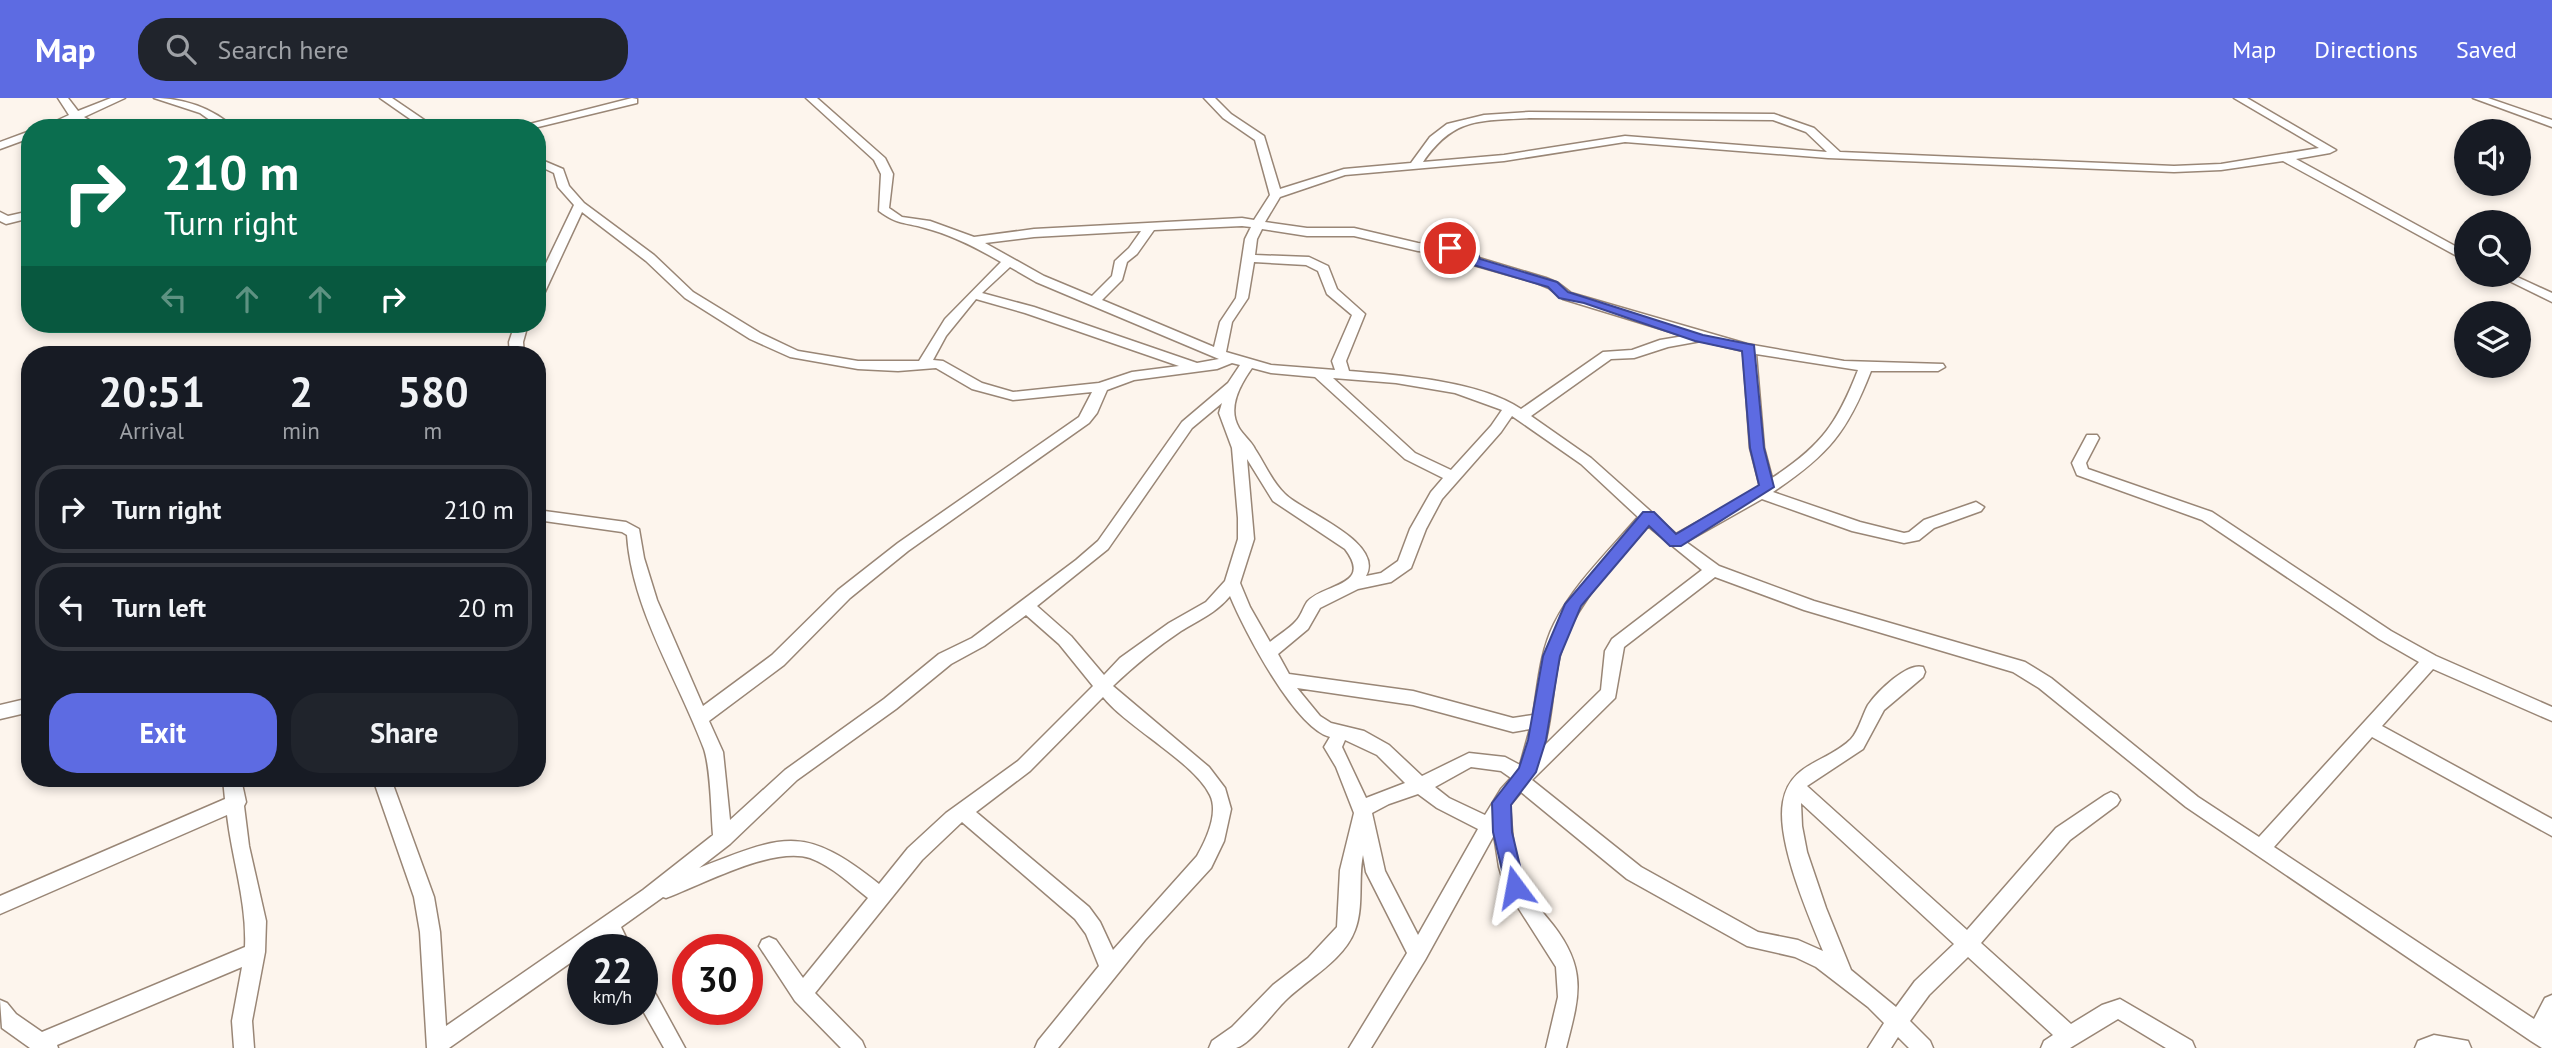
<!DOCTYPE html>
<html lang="en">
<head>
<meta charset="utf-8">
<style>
  :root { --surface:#171b24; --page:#20242c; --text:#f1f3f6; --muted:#9ea1a6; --line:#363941; --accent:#5d6be2 }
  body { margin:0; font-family:"PT Sans",sans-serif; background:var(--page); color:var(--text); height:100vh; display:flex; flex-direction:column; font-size:26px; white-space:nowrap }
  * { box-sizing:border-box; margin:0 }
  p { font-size:23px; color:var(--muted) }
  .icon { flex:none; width:38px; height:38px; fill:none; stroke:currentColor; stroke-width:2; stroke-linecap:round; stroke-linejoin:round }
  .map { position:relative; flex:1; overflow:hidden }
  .drawer { position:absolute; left:21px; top:248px; width:525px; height:441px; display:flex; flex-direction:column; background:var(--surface); border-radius:28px; box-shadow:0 4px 10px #0003 }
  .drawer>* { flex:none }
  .hud { position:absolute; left:21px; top:21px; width:525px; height:214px; border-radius:28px; box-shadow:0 4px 10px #0003; background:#0b6e4f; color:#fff; overflow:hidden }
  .buttons { position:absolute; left:2454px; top:21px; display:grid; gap:14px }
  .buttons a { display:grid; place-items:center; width:77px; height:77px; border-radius:50%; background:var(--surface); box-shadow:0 4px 10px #0003; font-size:35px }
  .speed { position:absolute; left:567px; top:836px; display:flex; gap:14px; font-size:35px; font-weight:700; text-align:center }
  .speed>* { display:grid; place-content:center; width:91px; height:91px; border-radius:50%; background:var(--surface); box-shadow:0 4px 10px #0003; line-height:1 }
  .speed small { font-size:18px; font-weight:400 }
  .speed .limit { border:10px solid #d22; background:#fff; color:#111 }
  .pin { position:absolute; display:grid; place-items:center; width:60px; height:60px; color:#fff; margin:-30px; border:4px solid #fff; border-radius:50%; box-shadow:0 2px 7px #0007 }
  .me { position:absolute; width:77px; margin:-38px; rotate:347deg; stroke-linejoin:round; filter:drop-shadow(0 0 5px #0008) }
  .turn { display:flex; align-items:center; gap:24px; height:147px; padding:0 28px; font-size:32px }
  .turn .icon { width:91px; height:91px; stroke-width:2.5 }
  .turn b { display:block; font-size:49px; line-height:60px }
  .lanes { display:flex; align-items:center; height:66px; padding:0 28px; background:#0003; justify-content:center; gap:35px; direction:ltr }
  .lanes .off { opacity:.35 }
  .eta { display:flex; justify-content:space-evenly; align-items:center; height:119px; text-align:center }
  .eta b { font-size:42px; font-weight:600; line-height:49px }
  .primary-button { display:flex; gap:14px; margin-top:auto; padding:14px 28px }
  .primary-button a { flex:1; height:80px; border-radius:28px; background:var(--accent); color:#fff; font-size:28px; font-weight:600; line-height:80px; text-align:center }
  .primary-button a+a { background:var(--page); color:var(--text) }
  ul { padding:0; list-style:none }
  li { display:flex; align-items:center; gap:21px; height:88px; margin:0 14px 10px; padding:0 14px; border:4px solid var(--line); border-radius:28px }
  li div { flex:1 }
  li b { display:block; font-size:26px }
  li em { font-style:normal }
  header { display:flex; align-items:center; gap:42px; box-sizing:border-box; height:98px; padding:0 35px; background:var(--accent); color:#fff }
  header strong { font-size:33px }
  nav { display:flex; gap:38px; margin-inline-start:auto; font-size:24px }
  .search { width:490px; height:63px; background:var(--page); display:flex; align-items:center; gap:18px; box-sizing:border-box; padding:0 24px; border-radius:28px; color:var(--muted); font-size:26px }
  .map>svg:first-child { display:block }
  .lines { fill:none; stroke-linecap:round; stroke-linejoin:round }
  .street-casing { stroke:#998676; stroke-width:3 }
  .street { fill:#fff; fill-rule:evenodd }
  .route { fill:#5d6be2; stroke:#3c4693; stroke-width:2 }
</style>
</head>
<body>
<header>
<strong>Map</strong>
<div class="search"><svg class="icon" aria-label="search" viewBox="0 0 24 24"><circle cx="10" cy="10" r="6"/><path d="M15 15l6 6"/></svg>Search here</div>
<nav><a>Map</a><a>Directions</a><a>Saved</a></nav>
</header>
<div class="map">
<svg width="2552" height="950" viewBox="0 0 2552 950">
  <rect width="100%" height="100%" fill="#fdf5ed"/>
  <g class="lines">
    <defs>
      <g id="street">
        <polygon points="58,0 68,0 78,13 111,0 125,0 84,19 103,30 89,30 74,22 56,30 41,30 69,17"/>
        <path d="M154 0C183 0 213 10 234 30H221L200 15Z"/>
        <polygon points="380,0 392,0 436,30 423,30"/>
        <polygon points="632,0 637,1 637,5 534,30 514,30"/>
        <path d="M806 0H817L885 60 893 76 889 110 902 119 930 123 974 139 1034 131 1242 120 1254 122 1270 97 1255 42 1223 20 1204 0H1215L1231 16 1264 38 1280 91 1344 71 1411 65 1430 39 1447 26 1484 17 1529 14 1774 16 1814 30 1840 54 2174 68 2221 66 2319 50 2234 0H2247L2336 52 2330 55 2296 61 2466 154V163L2283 63 2221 72 2174 74 1828 60 1625 44 1504 63 1345 77 1280 99 1265 124 1307 130H1354L1418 145 1474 151 1479 160 1546 180 1558 185 1571 195 1747 246 1844 263 1943 266 1945 269 1938 273H1871C1847 335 1828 357 1773 394L1860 424 1904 435 1909 434 1924 422 1976 404 1984 409 1981 413 1934 430 1919 442 1904 445 1852 433 1762 401 1686 444 1719 468 1814 503 2025 564 2051 580 2198 699 2259 739 2419 564 2379 541 2202 422 2077 377 2072 365 2087 337H2097L2099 340 2086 365 2088 371 2212 414 2391 533 2436 558 2552 609V623L2433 571 2382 628 2552 721V738L2372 639 2274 749 2534 921 2545 900 2552 897V950H2542L2531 943 2186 709 2039 590 2013 574 1804 512 1715 479 1624 549 1615 600 1532 682 1641 769 1758 834 1798 842 1823 853C1808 816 1776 743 1783 704 1790 664 1827 665 1851 641 1859 632 1862 618 1868 607 1877 594 1907 564 1923 569L1925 574 1923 579 1884 612 1863 651 1807 688 1967 832 2056 730 2105 697 2111 694 2117 697 2120 702 2117 707 2070 742 1981 845 2071 926 2102 907 2120 901 2192 943 2195 950H2166L2118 921 2070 950H2041L2044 943 2053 937 1968 859 1929 897 1910 923 1930 943 1933 950H1909L1898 939 1891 950H1868L1884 925 1868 909 1816 869 1795 859 1747 848 1627 781 1521 694 1510 707C1512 733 1513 763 1524 787 1531 802 1543 814 1553 827 1588 872 1579 899 1566 950H1546L1558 899 1556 869 1505 789 1499 769 1494 737 1425 862 1371 950H1349L1407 855 1366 774 1363 757C1358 781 1364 809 1355 832 1344 862 1309 880 1287 901 1274 913 1251 946 1236 950 1228 950 1217 950 1209 950L1212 943 1232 929 1273 887 1308 860 1337 829 1340 772 1354 715 1336 669 1324 649 1330 639C1295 630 1244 532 1230 498 1216 515 1199 522 1181 533 1157 549 1134 568 1113 588L1209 669 1225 690 1231 711 1224 743 1211 770 1145 842 1058 950H1035L1038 943 1099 868 1086 836 1075 821 962 724 922 762 815 895 862 943 865 950H841L795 903 759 848 762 842 769 839 776 842 803 880 868 800C850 786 832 768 810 760 772 748 702 787 666 800L663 799 621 829 632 852H612L606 840 588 852H583V856L449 950H427L420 834 414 799 373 681H391L434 799 440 834 446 928 643 792 713 737C711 713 711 672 704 651 678 581 632 512 627 437L622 434 537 422V412L626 424 639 431 644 460 657 502 703 608 772 557 838 492 898 445 1079 319 1092 294 1013 302 972 291 936 270 898 273 858 271 790 259 750 241 685 200 646 163 582 114 543 198 537 202V184L574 107 558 89 554 75 537 67V60L563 71 569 88 584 105 654 157 693 194 760 235 798 253 858 263H919L945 221 1001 164C977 150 952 137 925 130 904 124 898 127 879 113L881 76 874 62ZM1529 20 1773 22 1806 34 1827 54 1625 38 1504 57 1423 64C1454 19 1479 23 1529 20ZM1242 128 1251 129 1245 141 1236 200 1220 224 1214 249 1102 202 1122 182 1127 164 1137 156 1154 132ZM1262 131 1307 138H1354L1418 153 1465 157 1470 166 1537 185 1549 190 1563 201 1684 238 1660 242 1632 252 1603 254 1521 311C1480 283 1398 277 1349 273L1346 263 1365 216 1337 191 1328 168 1309 159 1255 157 1257 141ZM1141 133 1129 150 1115 163 1112 178 1092 198 1044 178 985 145 1034 139ZM1254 164 1306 167 1318 173 1327 196 1352 217 1332 263 1335 272 1271 267 1226 254 1232 224 1248 200ZM1010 169 1036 184 1219 261 1197 265 1034 209 982 195ZM976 201 1025 215 1179 268 1132 274 1099 285 1013 294 982 285 943 263 933 262 946 238ZM1701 243 1743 253 1750 350 1760 389 1676 436 1591 360 1531 318 1611 261 1634 260 1668 249ZM1756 256 1858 272C1837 326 1821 348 1772 380L1764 350ZM1232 265 1240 267 1228 285 1182 324 1098 443 1076 462 972 540 939 556 884 601 785 672 730 722 723 654 709 623 784 567 850 500 908 453 1089 325 1097 315 1107 292 1134 282 1217 271ZM1252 270 1271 275 1315 279 1405 361 1443 380 1431 394 1410 431 1398 463 1381 475 1366 478C1385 444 1303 414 1285 396 1272 384 1265 366 1255 351 1251 343 1243 337 1239 330 1227 310 1240 287 1252 270ZM1333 280 1396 285 1455 295 1502 312 1491 328 1451 372 1415 355ZM1222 305 1219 315 1232 350 1238 420V441L1225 483 1206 504 1169 525 1120 560 1104 577 1071 538 1037 508 1108 451 1192 330ZM1512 318 1581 366 1638 419C1609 453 1574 486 1554 526 1540 554 1538 587 1533 617L1513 620 1413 593 1289 576 1278 556 1308 531 1320 510 1358 491 1391 484 1411 470 1426 431 1442 401 1501 334ZM1247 361 1273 403 1345 451C1374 489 1323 485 1307 504 1303 510 1301 518 1296 523 1289 531 1278 537 1270 544L1250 509 1240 485 1254 441ZM1648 428 1702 472 1612 541 1605 553 1601 592 1544 648C1553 619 1552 587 1560 557 1573 506 1615 467 1648 428ZM1026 517 1059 546 1093 588 1018 663 946 715 908 750 879 786C804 726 784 737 699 770L730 746 797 682 896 611 951 566 984 548ZM1297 590 1413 607 1513 634 1530 631 1520 667 1505 659 1469 655 1422 678 1389 647 1364 633 1331 625 1320 618ZM1103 599C1128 630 1194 664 1210 697 1219 715 1206 742 1197 758L1113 852 1100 824 1089 809 976 714 1030 673ZM1345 642 1377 657 1405 685 1366 700 1342 649ZM1471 669 1501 673 1511 680 1501 691 1485 717 1449 700 1435 689ZM1418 696 1437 710 1478 731 1418 837 1385 773 1372 715 1389 706ZM1801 705 1954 846 1915 883 1896 909 1851 872 1826 810 1807 754 1802 728Z"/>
        <polygon points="2473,0 2488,0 2552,22 2552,29"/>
        <polygon points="30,33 30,40 0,51 0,44"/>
        <polygon points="30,113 30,120 6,126 0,123 0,114 8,118"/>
        <polygon points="2497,177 2513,177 2552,195 2552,204"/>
        <polygon points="515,226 528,226 523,244 524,257 510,257 509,244"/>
        <polygon points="30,600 30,614 0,621 0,607"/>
        <path d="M223 681H241L246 704 244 708 249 748 266 823 265 854 252 923 254 950H234L232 923 242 869 57 947 58 950H30L2 930 0 902 7 905 16 916 42 934 245 849C247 804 232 761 227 717L0 816V798L225 701Z"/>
        <polygon points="642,882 649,884 685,950 664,950 642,911"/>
        <polygon points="2434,937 2468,943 2471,950 2415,950 2418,943"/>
      </g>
    </defs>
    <use href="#street" class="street-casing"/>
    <use href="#street" class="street"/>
  </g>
  <polygon class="route" points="1450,146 1476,152 1480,161 1557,184 1568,194 1703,237 1754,247 1764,350 1774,389 1681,448 1670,448 1649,428 1581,508 1560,558 1546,642 1536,674 1511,707 1512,734 1525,789 1522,795 1515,798 1508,795 1506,789 1493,734 1492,705 1519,670 1528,642 1543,558 1565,506 1643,414 1654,414 1676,436 1759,387 1750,350 1742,253 1695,243 1584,205 1559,200 1548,189 1470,166 1466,157 1445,153 1443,150"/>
</svg>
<div class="buttons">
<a><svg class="icon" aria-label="sound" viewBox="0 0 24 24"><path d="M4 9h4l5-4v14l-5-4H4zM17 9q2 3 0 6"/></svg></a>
<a><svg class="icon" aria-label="search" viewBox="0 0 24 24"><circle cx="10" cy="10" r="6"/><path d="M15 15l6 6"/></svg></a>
<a><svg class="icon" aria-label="layers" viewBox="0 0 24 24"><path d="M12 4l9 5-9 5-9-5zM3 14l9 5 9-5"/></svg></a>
</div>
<div class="speed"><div>22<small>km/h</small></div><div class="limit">30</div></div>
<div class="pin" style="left:1450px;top:150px;background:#d93025"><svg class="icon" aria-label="arrive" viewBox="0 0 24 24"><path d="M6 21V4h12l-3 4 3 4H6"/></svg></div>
<svg class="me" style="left:1515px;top:789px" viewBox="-20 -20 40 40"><path d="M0-17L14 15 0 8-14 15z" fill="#5d6be2" stroke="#fff" stroke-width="4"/></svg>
<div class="hud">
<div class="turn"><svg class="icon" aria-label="right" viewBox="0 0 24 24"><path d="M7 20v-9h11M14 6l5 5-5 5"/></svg><div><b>210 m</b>Turn right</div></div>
<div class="lanes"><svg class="icon off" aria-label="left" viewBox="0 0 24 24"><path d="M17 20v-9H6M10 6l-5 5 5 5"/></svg><svg class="icon off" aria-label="ahead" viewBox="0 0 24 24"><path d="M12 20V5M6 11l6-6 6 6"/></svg><svg class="icon off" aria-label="ahead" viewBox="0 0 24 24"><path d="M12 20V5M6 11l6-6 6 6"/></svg><svg class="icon" aria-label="right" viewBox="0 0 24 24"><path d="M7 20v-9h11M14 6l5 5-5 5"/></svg></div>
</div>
<section class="drawer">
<div class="eta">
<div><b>20:51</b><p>Arrival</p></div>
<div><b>2</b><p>min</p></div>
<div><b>580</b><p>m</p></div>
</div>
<ul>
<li><svg class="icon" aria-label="right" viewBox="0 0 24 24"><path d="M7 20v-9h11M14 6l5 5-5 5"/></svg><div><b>Turn right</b></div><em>210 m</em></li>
<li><svg class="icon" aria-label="left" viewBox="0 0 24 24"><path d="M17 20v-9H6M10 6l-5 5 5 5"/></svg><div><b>Turn left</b></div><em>20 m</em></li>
</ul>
<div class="primary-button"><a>Exit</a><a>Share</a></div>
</section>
</div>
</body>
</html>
